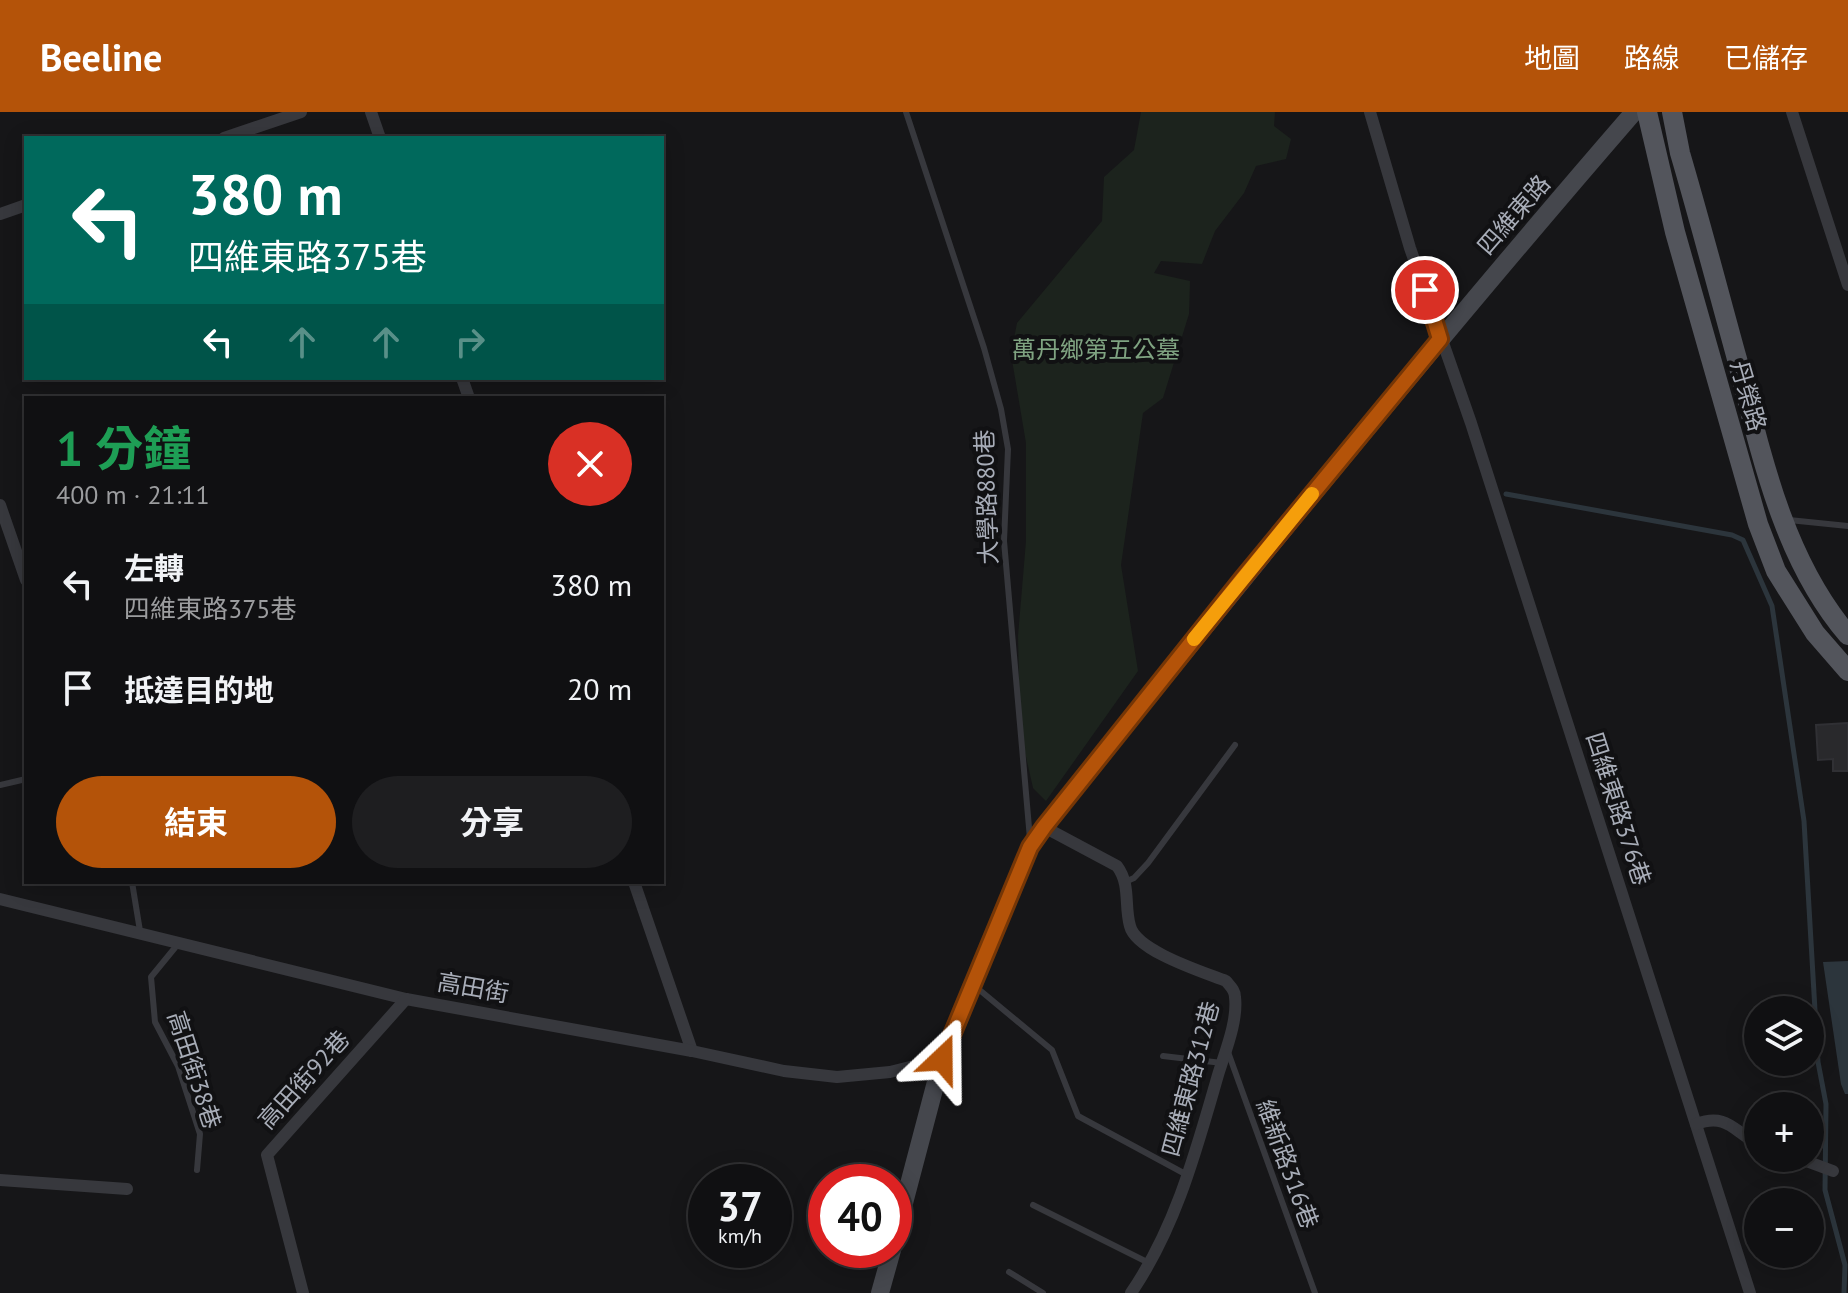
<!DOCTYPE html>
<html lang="zh-TW">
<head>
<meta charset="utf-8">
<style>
  :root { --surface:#101012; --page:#1e1e20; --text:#f1f3f6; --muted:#9c9d9f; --line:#303032; --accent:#b45309 }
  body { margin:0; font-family:"PT Sans","Noto Sans TC",sans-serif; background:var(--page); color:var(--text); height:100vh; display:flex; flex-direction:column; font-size:30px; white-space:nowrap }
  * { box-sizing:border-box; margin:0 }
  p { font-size:26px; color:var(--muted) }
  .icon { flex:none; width:44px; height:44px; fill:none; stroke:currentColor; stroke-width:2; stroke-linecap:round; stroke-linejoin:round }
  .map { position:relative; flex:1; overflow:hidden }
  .panel { position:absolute; left:24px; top:284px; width:640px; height:488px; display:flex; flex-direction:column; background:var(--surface); border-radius:0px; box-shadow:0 4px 20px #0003,0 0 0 2px var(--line) }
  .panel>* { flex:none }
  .hud { position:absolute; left:24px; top:24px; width:640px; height:244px; border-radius:0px; box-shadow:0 4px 20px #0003,0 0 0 2px var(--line); background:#00695c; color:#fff; overflow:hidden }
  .fabs { position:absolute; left:1744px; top:884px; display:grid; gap:16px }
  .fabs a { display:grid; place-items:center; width:80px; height:80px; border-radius:50%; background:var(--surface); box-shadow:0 4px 20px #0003,0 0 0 2px var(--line); font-size:40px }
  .speed { position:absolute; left:688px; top:1052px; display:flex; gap:16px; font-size:40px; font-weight:700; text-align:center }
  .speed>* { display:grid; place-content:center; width:104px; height:104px; border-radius:50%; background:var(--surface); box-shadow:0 4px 20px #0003,0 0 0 2px var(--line); line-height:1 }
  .speed small { font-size:20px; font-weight:400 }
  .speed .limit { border:12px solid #d22; background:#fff; color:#111 }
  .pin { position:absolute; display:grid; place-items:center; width:68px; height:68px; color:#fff; margin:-34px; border:4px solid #fff; border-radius:50%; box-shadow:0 2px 8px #0007 }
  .me { position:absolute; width:88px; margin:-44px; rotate:23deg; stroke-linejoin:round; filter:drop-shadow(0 0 6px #0008) }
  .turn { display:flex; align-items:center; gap:28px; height:168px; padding:0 32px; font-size:36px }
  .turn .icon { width:104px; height:104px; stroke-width:2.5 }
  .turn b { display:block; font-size:56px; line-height:68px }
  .lanes { display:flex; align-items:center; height:76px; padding:0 32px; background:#0003; justify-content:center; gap:40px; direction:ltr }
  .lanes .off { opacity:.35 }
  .round { display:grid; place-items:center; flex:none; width:84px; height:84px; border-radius:42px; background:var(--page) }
  .headline { display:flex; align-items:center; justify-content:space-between; height:136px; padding:0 32px }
  h1 { font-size:48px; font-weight:700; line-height:60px; color:#1e9e55 }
  .primary-button { display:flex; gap:16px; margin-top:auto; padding:16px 32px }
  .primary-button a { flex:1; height:92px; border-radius:48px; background:var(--accent); color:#fff; font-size:32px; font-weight:700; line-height:92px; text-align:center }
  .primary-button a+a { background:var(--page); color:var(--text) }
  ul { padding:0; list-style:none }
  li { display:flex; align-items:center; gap:24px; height:104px; padding:0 32px }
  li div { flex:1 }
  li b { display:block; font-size:30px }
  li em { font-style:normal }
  header { display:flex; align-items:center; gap:48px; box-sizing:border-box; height:112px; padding:0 40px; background:var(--accent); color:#fff }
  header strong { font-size:38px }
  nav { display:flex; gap:44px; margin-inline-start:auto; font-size:28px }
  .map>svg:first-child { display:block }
  .green { fill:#1c231d }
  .water { fill:#2c353c }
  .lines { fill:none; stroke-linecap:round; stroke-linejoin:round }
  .stream { stroke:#2c353c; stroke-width:5 }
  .building { fill:#29292c; stroke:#303034; stroke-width:2 }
  .lane { stroke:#37383d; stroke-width:6 }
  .street { stroke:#37383d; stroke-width:12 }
  .secondary { stroke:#45474d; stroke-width:18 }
  .primary { stroke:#53555c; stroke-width:20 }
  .route-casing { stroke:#753606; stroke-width:20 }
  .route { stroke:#b45309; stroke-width:14 }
  .slow { stroke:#f59e0b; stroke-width:14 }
  .labels { text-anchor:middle; stroke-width:8; stroke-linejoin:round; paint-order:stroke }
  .street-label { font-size:24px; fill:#a8adb8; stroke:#111113 }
  .park-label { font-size:24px; fill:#7fa381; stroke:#111113 }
</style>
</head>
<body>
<header>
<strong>Beeline</strong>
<nav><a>地圖</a><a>路線</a><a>已儲存</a></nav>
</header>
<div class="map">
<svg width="1848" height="1181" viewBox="0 0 1848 1181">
  <rect width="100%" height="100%" fill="#161618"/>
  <polygon class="green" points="1141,0 1275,0 1274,14 1291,27 1286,47 1256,54 1244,81 1215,119 1202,152 1161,149 1154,161 1190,169 1189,202 1163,286 1143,301 1121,453 1138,559 1046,689 1033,676 1020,618 1018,524 1026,429 1026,331 1011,242 1017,211 1102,109 1104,65 1134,38"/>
  <polygon class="water" points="1848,849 1848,982 1845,982 1841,972 1823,850"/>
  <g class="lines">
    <polyline class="stream" points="1506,382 1732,423 1743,428 1772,494 1804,709 1818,950 1826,992 1825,1078 1845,1153 1844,1181"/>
  </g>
  <polygon class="building" points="1848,611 1848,659 1833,659 1833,647 1818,648 1816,613"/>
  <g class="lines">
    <g class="lane">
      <polyline points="906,0 984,236 1001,297 1008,337 1004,429 1030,727"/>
      <polyline points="1789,408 1848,414"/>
      <polyline points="0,673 26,667"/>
      <polyline points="132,770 140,819"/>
      <polyline points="1125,770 1134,766 1148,751 1235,633"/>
      <polyline points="178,832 151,865 155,910 178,954 200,1022 197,1058"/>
      <polyline points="976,875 1052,938 1078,1004 1189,1064"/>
      <polyline points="1228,940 1315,1181"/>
      <polyline points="1163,944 1222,951"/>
      <polyline points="1033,1093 1151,1152"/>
      <polyline points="1009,1160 1043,1181"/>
    </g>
    <g class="street">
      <polyline points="371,0 380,26"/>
      <polyline points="1370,0 1410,136 1471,311 1750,1181"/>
      <polyline points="1792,0 1848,173"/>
      <polyline points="224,26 301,0"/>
      <polyline points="0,102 26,93"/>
      <polyline points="462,266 469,286"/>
      <polyline points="0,393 26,468"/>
      <path d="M1044 715 1117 754C1131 773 1124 793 1130 814 1136 839 1203 860 1226 869 1230 874 1235 878 1235 885 1238 909 1225 940 1218 963 1196 1039 1176 1115 1131 1181"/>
      <polyline points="634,770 692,939"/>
      <polyline points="0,787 406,887 692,939 784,959 837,965 890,960 942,947"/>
      <path d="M1696 1012C1729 1000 1735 1022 1758 1031"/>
      <polyline points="1798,1046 1833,1059"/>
      <polyline points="0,1068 127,1077"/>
      <polyline points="303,1181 267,1043 406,887"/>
    </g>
    <g class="secondary">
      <path d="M894 1129 942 947 1030 735 1044 715C1237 473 1432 233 1634 0"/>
      <polyline points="880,1181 892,1138"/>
    </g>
    <g class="primary">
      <polyline points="1647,0 1675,120 1758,412 1776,459 1815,521 1848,559"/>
      <path d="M1672 0 1680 41C1700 109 1718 178 1737 247 1761 342 1783 447 1848 523"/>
    </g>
  </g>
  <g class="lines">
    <defs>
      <polyline id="route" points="942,947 1030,735 1044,715 1242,467 1440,227 1425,178"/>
    </defs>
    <use href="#route" class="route-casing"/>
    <use href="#route" class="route"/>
    <polyline class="slow" points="1194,527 1312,382"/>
  </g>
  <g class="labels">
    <g class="street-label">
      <text transform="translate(1514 103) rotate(-49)" y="8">四維東路</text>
      <text transform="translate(1748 284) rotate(74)" y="8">丹榮路</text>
      <text transform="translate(987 385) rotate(-92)" y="8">大學路880巷</text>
      <text transform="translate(1618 697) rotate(72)" y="8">四維東路376巷</text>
      <text transform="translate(473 876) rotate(10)" y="8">高田街</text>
      <text transform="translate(194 958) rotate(72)" y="8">高田街38巷</text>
      <text transform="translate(1191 967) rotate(-75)" y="8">四維東路312巷</text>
      <text transform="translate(304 968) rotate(-48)" y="8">高田街92巷</text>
      <text transform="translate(1287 1052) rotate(70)" y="8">維新路316巷</text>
    </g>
    <g class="park-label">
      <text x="1096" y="246">萬丹鄉第五公墓</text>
    </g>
  </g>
</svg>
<div class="fabs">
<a><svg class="icon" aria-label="layers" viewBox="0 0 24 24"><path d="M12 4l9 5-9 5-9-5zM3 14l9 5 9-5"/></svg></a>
<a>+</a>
<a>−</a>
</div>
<div class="speed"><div>37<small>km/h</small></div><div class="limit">40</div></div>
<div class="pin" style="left:1425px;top:178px;background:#d93025"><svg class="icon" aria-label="arrive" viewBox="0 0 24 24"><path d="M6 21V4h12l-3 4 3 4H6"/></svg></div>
<svg class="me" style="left:942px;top:947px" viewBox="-20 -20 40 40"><path d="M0-17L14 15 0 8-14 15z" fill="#b45309" stroke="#fff" stroke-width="4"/></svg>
<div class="hud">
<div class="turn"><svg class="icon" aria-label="left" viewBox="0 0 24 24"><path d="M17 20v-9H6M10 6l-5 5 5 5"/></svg><div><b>380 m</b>四維東路375巷</div></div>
<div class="lanes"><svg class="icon" aria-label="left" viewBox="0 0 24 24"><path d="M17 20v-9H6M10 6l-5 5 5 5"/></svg><svg class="icon off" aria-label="ahead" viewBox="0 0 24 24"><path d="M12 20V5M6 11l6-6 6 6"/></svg><svg class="icon off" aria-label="ahead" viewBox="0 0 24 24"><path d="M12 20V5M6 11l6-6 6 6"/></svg><svg class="icon off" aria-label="right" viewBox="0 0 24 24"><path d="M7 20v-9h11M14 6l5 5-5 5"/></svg></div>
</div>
<section class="panel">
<div class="headline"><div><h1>1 分鐘</h1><p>400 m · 21:11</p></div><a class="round" style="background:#d93025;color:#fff"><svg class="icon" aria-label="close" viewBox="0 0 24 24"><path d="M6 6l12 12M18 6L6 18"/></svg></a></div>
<ul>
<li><svg class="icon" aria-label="left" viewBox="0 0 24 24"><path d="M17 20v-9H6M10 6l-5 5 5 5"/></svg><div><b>左轉</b><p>四維東路375巷</p></div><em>380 m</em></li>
<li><svg class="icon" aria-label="arrive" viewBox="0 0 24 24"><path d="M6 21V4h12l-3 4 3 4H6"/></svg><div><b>抵達目的地</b></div><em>20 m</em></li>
</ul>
<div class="primary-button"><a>結束</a><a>分享</a></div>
</section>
</div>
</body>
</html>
